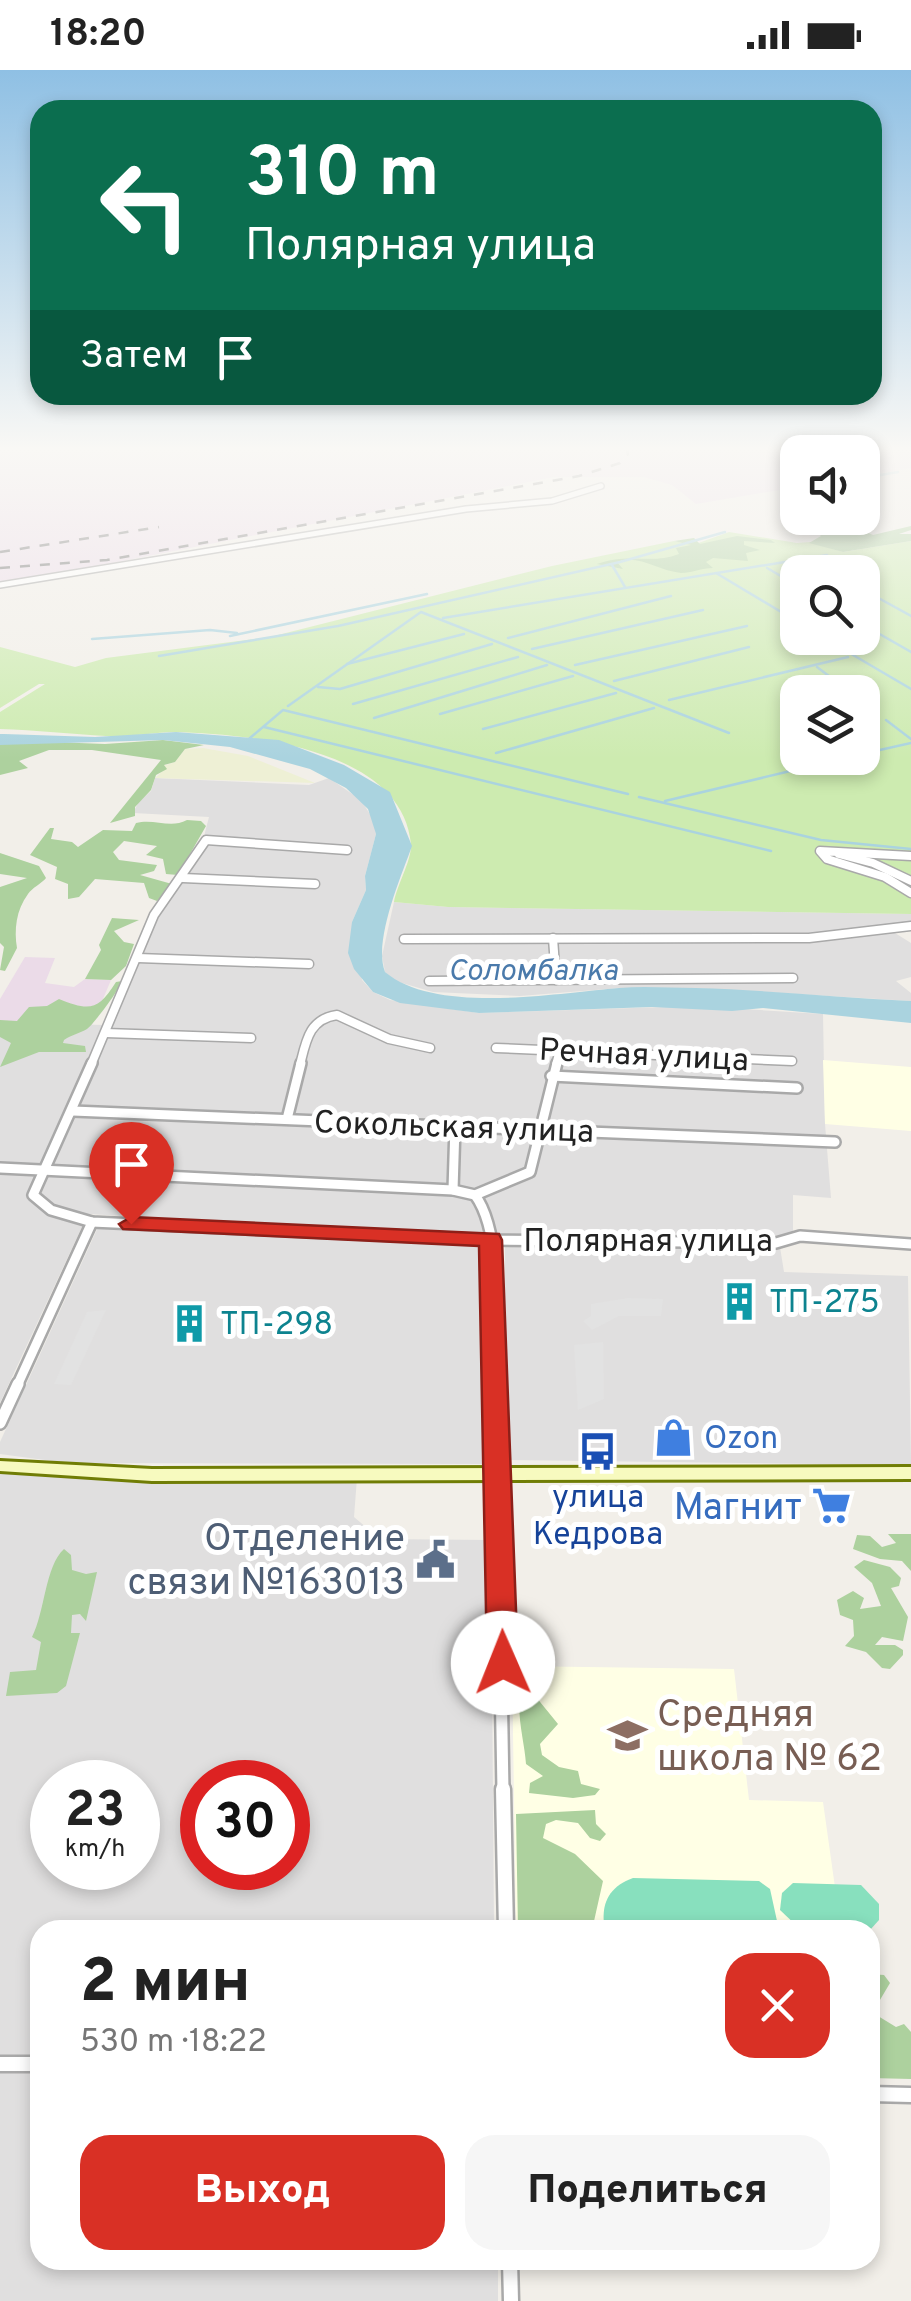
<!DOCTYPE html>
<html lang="ru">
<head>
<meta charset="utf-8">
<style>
  :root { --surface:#fff; --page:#f6f6f6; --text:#222; --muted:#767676; --accent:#d93025 }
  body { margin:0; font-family:Overpass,sans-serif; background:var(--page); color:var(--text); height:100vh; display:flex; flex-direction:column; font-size:38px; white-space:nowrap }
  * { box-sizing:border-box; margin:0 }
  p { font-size:32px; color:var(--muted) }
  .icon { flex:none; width:55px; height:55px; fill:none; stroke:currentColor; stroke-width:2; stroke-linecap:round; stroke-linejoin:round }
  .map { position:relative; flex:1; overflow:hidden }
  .sheet { position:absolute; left:30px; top:1850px; width:850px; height:350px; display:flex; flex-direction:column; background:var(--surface); border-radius:30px; box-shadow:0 5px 15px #0003 }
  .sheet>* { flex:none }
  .top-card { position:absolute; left:30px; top:30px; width:852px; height:305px; border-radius:30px; box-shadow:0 5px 15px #0003; background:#0b6e4f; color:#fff; overflow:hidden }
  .fabs { position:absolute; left:780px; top:365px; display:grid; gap:20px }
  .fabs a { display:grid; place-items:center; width:100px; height:100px; border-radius:20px; background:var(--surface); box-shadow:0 5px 15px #0003; font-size:50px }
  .speed { position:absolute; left:30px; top:1690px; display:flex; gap:20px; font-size:50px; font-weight:700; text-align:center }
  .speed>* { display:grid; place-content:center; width:130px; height:130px; border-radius:50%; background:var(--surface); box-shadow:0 5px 15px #0003; line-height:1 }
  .speed small { font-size:25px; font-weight:400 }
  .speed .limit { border:15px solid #d22; background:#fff; color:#111 }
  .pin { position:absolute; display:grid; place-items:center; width:85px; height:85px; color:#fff; margin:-102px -42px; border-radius:50% 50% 50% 0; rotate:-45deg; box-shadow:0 0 10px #0007 }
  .pin .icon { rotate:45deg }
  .me { position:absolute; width:110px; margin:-55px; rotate:359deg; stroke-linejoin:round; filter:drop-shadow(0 0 8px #0008) }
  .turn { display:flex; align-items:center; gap:35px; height:210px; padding:0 50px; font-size:45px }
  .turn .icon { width:130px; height:130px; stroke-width:2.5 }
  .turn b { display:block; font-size:70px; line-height:85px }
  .then { display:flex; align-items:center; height:95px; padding:0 50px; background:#0003; gap:20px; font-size:38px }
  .round { display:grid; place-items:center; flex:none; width:105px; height:105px; border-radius:30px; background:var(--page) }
  .overview { display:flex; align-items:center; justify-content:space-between; height:170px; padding:0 50px }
  h1 { font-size:60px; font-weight:800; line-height:75px }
  .primary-button { display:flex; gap:20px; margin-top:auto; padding:20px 50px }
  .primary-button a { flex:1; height:115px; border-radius:30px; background:var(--accent); color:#fff; font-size:40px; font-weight:800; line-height:115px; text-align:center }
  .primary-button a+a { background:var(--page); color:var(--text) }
  .status { display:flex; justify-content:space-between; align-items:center; height:70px; padding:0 50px; background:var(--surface); direction:ltr }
  .status svg { height:28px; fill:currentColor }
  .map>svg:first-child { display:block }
  .residential { fill:#e0dfdf; fill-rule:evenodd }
  .industrial { fill:#ebdbe8 }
  .education { fill:#ffffe5 }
  .farmland { fill:#eef0d5 }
  .grass { fill:#cdebb0; fill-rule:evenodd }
  .forest { fill:#add19e }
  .pitch { fill:#88e0be }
  .parking { fill:#e2e2e2 }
  .water { fill:#aad3df }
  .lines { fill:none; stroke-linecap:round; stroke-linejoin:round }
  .stream { stroke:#aad3df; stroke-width:2.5 }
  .minor-far4-casing { stroke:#a9a9a9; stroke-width:8 }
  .minor-far3-casing { stroke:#a9a9a9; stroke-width:11 }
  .minor-far2-casing { stroke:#a9a9a9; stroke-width:14 }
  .minor-far1-casing { stroke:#a9a9a9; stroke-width:16 }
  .minor-casing { stroke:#a9a9a9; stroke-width:19 }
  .secondary-casing { stroke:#707d05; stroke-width:6 }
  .minor-far4 { stroke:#fff; stroke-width:5 }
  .minor-far3 { stroke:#fff; stroke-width:8 }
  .minor-far2 { stroke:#fff; stroke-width:9 }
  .minor-far1 { stroke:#fff; stroke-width:11 }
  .minor { stroke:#fff; stroke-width:14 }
  .secondary { fill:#f7fabf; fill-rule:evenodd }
  .rail { stroke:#707070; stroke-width:2.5; stroke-dasharray:10 10; stroke-linecap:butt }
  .route { fill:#d93025; stroke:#8d1f18; stroke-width:2.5 }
  .labels { text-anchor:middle; stroke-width:10; stroke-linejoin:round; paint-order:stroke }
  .far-water-label { font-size:30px; font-style:italic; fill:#4a7aab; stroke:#fff }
  .street-label { font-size:32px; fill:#222; stroke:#fff }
  .culture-label { font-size:32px; fill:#0d838f; stroke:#fff; text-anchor:start }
  .shop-label { font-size:32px; fill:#366cbe; stroke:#fff; text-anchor:start }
  .transit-label { font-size:32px; fill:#164399; stroke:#fff }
  .near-shop-label { font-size:38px; fill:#366cbe; stroke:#fff; text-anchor:end }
  .near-service-label { font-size:38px; fill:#4e5e75; stroke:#fff; text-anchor:end }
  .near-education-label { font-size:38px; fill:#785e54; stroke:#fff; text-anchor:start }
</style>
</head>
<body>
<div class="status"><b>18:20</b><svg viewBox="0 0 49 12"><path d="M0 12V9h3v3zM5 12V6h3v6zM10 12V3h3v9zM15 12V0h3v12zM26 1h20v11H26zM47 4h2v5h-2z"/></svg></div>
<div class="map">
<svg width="911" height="2231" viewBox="0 0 911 2231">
  <rect width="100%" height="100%" fill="#f2efe9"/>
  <g class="residential">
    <polygon points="155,708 309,715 329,708 361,730 373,749 376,764 365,806 366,820 352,852 362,910 373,922 390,930 479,943 697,936 823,944 825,1054 831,1128 793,1125 793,1163 774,1170 484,1166 88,1144 0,1333 0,953 107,955 150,845 179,808 203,770 209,747 133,743 138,733 151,721"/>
    <polygon points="394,832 448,837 911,844 911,860 895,863 911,873 911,907 896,911 911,923 911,931 694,918 620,918 520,926 433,922 395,911 385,902 382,886"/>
    <polygon points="99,1155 486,1172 487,1394 67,1393 0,1384 0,1372"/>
    <polygon points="505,1172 780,1177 784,1202 908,1206 911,1395 505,1390"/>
    <path d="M0 1399 357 1408 354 1447 380 1469 491 1470 494 1860H40V2190H498V2231H0ZM52 1712H138V1798H52ZM202 1712H288V1798H202Z"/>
  </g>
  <g class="industrial">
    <polygon points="0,377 911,377 911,398 863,406 862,382 798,382 797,417 696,434 672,415 644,407 554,407 0,515"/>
    <polygon points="25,887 55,888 45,913 74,917 85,909 111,910 92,955 0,953 0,929"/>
  </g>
  <g class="education">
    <polygon points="823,990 911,997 911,1061 825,1054"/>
    <polygon points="512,1596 734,1599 749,1730 823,1732 841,1860 516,1860"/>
  </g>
  <polygon class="farmland" points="203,678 248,686 315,713 155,708 166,698 163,696 175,692 185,679"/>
  <path class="grass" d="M729 462 797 473 810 472 843 482 911 471V844L448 837 394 832C397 815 412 790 411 774 402 678 248 664 175 662 152 662 128 668 106 666 73 664 35 660 0 659V642L45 614H39L0 638V577L75 597 106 588 270 567 552 496 674 471 693 475ZM798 502H862V568H798ZM798 622H862V688H798Z"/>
  <g class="forest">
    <polygon points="840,450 873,465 911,456 911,460 899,464 911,464 911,471 843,482 809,473 821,466 811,456 812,452"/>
    <path d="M737 466 771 470 775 473 744 471V475L760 480 746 483 748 491 713 488 706 492 713 498C702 498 691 503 681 503 658 501 639 484 617 492L623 499 597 494C630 482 651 495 679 484L676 478 691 475 674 471 694 468 700 474Z"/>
    <polygon points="0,670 105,674 163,670 204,675 185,679 175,692 164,695 167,699 156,705 151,720 135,737 135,746 110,753 161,690 92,680 49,680 19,691 28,698 0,705"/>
    <path d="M187 750 201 751 206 756 178 805 166 804 163 789 146 785 157 776 124 771 113 782 119 790 157 795 154 801 140 805 172 814 157 831 149 828 144 813 95 809 79 827 68 829V814L55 809 57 797 30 785 50 758H54L51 769 72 772 78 777 103 760 132 761 136 753C154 748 170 759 187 750Z"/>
    <path d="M0 783 39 796 46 808C42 813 32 818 28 824 16 840 14 860 17 878L5 901 0 900 4 877 0 873V817L27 808 0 804Z"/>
    <polygon points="112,848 139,850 114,861 124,872 134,874 126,896 111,910 85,909 101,880 99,875"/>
    <path d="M122 911C120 919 93 955 87 959 80 963 71 965 64 970L63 973 85 976 86 982H39L0 997 11 973 0 967V950L17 951 29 937 47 936 59 929C89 941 98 941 116 912Z"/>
    <polygon points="888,1464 911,1464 911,1501 902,1491 880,1489 853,1479 857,1465 870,1466 882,1477 896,1473"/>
    <path d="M64 1479 71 1485 72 1500 86 1504 97 1502 86 1551 80 1544 72 1545 71 1563H80L66 1616 57 1623 6 1626 10 1602 36 1600 41 1572 32 1567C45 1542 45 1496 64 1479Z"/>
    <polygon points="864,1490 890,1497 901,1508 899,1516 891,1518 908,1547 903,1571 882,1567 875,1575 895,1575 903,1580 903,1585 890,1599 882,1598 866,1582 845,1576 854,1566 853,1550 840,1545 837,1530 853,1521 864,1528 860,1539 881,1536 872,1513 854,1497"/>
    <path d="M543 1594 536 1627 558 1654 540 1674 542 1685 559 1697 578 1701 581 1714 600 1719 595 1725 573 1728 529 1723 530 1713 543 1706 526 1694C524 1662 507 1620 536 1593Z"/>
    <polygon points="595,1740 596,1754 606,1764 600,1771 590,1768 578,1753 556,1750 546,1754 543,1768 575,1784 603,1811 592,1860 518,1860 516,1744"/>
    <polygon points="870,1904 884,1905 890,1913 877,1935 878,1946 896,1957 904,1954 911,1962 911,2009 870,2008"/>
  </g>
  <g class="pitch">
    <path d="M633 1808 759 1811 770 1819 779 1860H605C600 1835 608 1817 633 1808Z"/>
    <polygon points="793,1813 861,1815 879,1834 879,1850 870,1860 800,1859 780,1840 782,1823"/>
  </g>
  <g class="parking">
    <polygon points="628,1228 663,1229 661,1246 619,1246 592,1260 583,1251 591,1246 591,1234"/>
    <polygon points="106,1240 71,1315 54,1314 87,1242"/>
    <polygon points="603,1272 604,1329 578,1340 574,1275"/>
  </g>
  <path class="water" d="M176 662 279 670 344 695 390 722 412 776C401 807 373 871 385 902 436 945 557 923 619 918 644 916 670 918 696 918 768 920 839 928 911 931V953L763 938 732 941 652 937 479 943 400 933 373 922 354 899 348 883 352 852 366 820 365 806 376 764 368 739 346 718 310 699 230 677 163 670 0 675V664H4L95 667Z"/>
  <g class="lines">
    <g class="stream">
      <polyline points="862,408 898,402"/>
      <polyline points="809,490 832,502"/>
      <polyline points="612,495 625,517"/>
      <polyline points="767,498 798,516"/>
      <polyline points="716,503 798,552"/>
      <polyline points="862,519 911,546"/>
      <polyline points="443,548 827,485"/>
      <polyline points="862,554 911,582"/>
      <polyline points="230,566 427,524"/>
      <polyline points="508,568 671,526"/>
      <polyline points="824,568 911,619"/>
      <polyline points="92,569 210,560 237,563"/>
      <polyline points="532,579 703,540"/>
      <polyline points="159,586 338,556 620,492 725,462"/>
      <polyline points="347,594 464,564"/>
      <polyline points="575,595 747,556"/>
      <polyline points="817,597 850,622"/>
      <polyline points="614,611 749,577"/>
      <polyline points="318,617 340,619 492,574"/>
      <polyline points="669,630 848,587"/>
      <polyline points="862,632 877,643"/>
      <polyline points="353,634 518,587"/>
      <polyline points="288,636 421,542 729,663"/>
      <polyline points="440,644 573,606"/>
      <polyline points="374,648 547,595"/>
      <polyline points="886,650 911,669"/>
      <polyline points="264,657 771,781"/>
      <polyline points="483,659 616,623"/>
      <polyline points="250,668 283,640 628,724"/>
      <polyline points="496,683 654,638"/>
      <polyline points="862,684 911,673"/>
      <polyline points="639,727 821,770 911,779"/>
      <polyline points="665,731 845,688"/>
    </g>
    <defs>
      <polyline id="minor-far4" points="0,515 466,439 552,431 601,416"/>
      <g id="minor-far3">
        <polyline points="839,784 873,793 911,811"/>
        <polyline points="911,786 820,781 827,789 885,807 911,823"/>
        <polyline points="183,808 315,814"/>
        <polyline points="553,868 556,910"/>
        <polyline points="404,869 809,868 911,856"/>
        <polyline points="138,888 309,894"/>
        <polyline points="429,911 793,908"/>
        <polyline points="106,963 251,968"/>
        <polyline points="496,978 792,991"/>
        <polyline points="91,995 154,845 206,770 347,780"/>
        <path d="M300 995C306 971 309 949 337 945L389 969 430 978"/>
        <polyline points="556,995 560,980"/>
      </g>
      <g id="minor-far2">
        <polyline points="92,993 33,1125 51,1140 92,1152 490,1170 776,1173 800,1166 911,1174"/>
        <polyline points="551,1006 797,1018"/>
        <polyline points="73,1041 835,1072"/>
        <polyline points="287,1049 301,993"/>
        <polyline points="0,1098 453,1120 475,1125 530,1102 557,993"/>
        <polyline points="453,1120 455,1056"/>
        <path d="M475 1125C505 1166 495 1266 496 1316"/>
        <polyline points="17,1316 92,1152"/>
      </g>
      <g id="minor-far1">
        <polyline points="496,1314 503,1721"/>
        <polyline points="0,1353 18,1314"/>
      </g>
      <g id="minor">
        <polyline points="503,1719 506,1860"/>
        <polyline points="0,1994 40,1994"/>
        <polyline points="870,2024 911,2025"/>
        <polyline points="510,2190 511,2231"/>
      </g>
      <polygon id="secondary" points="0,1391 152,1399 911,1397 911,1409 152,1411 0,1401"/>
    </defs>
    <use href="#minor-far4" class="minor-far4-casing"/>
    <use href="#minor-far3" class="minor-far3-casing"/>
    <use href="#minor-far2" class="minor-far2-casing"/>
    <use href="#minor-far1" class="minor-far1-casing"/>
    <use href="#minor" class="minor-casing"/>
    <use href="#secondary" class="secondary-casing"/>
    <use href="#minor-far4" class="minor-far4"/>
    <use href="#minor-far3" class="minor-far3"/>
    <use href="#minor-far2" class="minor-far2"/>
    <use href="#minor-far1" class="minor-far1"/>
    <use href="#minor" class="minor"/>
    <use href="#secondary" class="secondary"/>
    <g class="rail">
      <polyline points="0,482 159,457"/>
      <polyline points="0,498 107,490 579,406 620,393 628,384 626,377"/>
    </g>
  </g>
  <linearGradient id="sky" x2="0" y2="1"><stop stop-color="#8fc0e4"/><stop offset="0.55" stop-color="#f9f8f5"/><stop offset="1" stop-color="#f9f8f5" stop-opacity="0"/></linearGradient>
  <rect width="911" height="689" fill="url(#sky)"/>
  <polygon class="route" points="131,1147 499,1164 502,1170 518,1593 514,1602 503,1606 492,1602 487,1593 479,1176 123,1159 119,1154"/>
  <defs>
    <symbol id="building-bare" viewBox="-9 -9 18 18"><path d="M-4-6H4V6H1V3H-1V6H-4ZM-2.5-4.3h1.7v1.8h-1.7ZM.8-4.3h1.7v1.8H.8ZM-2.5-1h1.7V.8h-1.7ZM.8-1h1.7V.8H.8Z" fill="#0f9aa8" stroke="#fff" stroke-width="2.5" paint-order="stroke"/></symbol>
    <symbol id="shop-bare" viewBox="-9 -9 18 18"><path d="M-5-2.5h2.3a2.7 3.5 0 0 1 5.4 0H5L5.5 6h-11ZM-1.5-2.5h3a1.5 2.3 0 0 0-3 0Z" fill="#3f7fe0" stroke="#fff" stroke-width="2.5" paint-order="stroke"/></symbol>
    <symbol id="bus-bare" viewBox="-9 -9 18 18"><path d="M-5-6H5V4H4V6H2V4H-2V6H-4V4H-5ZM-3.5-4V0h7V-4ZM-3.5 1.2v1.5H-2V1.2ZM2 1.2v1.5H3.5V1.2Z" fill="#1a4fb4" stroke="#fff" stroke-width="2.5" paint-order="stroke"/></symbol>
    <symbol id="supermarket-bare" viewBox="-9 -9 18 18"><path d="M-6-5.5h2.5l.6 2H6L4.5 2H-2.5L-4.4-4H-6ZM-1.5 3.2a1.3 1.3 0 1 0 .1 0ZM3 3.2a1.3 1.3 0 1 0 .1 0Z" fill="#3f7fe0" stroke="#fff" stroke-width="2.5" paint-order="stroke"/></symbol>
    <symbol id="civic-bare" viewBox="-9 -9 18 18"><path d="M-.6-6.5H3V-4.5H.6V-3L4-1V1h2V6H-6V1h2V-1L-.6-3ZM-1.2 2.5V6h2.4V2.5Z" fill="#5c6f8a" stroke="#fff" stroke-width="2.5" paint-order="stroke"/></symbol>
    <symbol id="school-bare" viewBox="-9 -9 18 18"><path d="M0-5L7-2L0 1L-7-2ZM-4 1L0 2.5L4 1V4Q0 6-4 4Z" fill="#8d6e63" stroke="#fff" stroke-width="2.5" paint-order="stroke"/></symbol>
  </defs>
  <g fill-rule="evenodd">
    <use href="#building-bare" x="712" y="1204" width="55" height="55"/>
    <use href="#building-bare" x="162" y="1226" width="55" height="55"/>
    <use href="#shop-bare" x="646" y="1340" width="55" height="55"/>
    <use href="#bus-bare" x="570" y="1354" width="55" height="55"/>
    <use href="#supermarket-bare" x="804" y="1408" width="55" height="55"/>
    <use href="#civic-bare" x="408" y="1462" width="55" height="55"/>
    <use href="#school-bare" x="600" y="1638" width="55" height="55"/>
  </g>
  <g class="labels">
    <g class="far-water-label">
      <text x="533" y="910">Соломбалка</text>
    </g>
    <g class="street-label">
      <text transform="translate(644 984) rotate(3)" y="11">Речная улица</text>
      <text transform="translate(454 1056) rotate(2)" y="11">Сокольская улица</text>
      <text x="648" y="1181">Полярная улица</text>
    </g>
    <g class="culture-label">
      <text x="769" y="1242">ТП-275</text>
      <text x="220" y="1264">ТП-298</text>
    </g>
    <g class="shop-label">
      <text x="704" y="1378">Ozon</text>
    </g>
    <g class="transit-label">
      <text x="598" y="1437">улица<tspan x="598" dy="37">Кедрова</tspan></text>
    </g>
    <g class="near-shop-label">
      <text x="802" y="1449">Магнит</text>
    </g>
    <g class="near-service-label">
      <text x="405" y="1480">Отделение<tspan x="405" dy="44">связи №163013</tspan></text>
    </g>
    <g class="near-education-label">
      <text x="657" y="1656">Средняя<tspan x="657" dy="44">школа № 62</tspan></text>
    </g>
  </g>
</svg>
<div class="fabs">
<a><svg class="icon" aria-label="sound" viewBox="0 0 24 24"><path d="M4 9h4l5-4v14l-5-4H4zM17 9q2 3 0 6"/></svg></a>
<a><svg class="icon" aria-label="search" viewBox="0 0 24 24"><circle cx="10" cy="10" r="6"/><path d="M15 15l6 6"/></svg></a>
<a><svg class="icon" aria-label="layers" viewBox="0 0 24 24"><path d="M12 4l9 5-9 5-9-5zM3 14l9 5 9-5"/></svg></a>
</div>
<div class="speed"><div>23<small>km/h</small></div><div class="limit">30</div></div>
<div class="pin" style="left:131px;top:1154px;background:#d93025"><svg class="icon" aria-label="arrive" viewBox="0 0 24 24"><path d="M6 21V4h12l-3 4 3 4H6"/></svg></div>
<svg class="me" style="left:503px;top:1593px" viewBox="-20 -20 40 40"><circle r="19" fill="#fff"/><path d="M0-13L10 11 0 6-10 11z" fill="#d93025"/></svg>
<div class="top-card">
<div class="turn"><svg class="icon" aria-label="left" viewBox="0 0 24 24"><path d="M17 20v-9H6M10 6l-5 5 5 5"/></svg><div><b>310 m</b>Полярная улица</div></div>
<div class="then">Затем<svg class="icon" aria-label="arrive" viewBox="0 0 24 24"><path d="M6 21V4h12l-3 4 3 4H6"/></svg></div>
</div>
<section class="sheet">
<div class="overview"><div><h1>2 мин</h1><p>530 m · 18:22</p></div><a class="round" style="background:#d93025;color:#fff"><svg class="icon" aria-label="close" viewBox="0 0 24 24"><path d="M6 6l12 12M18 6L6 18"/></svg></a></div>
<div class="primary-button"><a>Выход</a><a>Поделиться</a></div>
</section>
</div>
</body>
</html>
